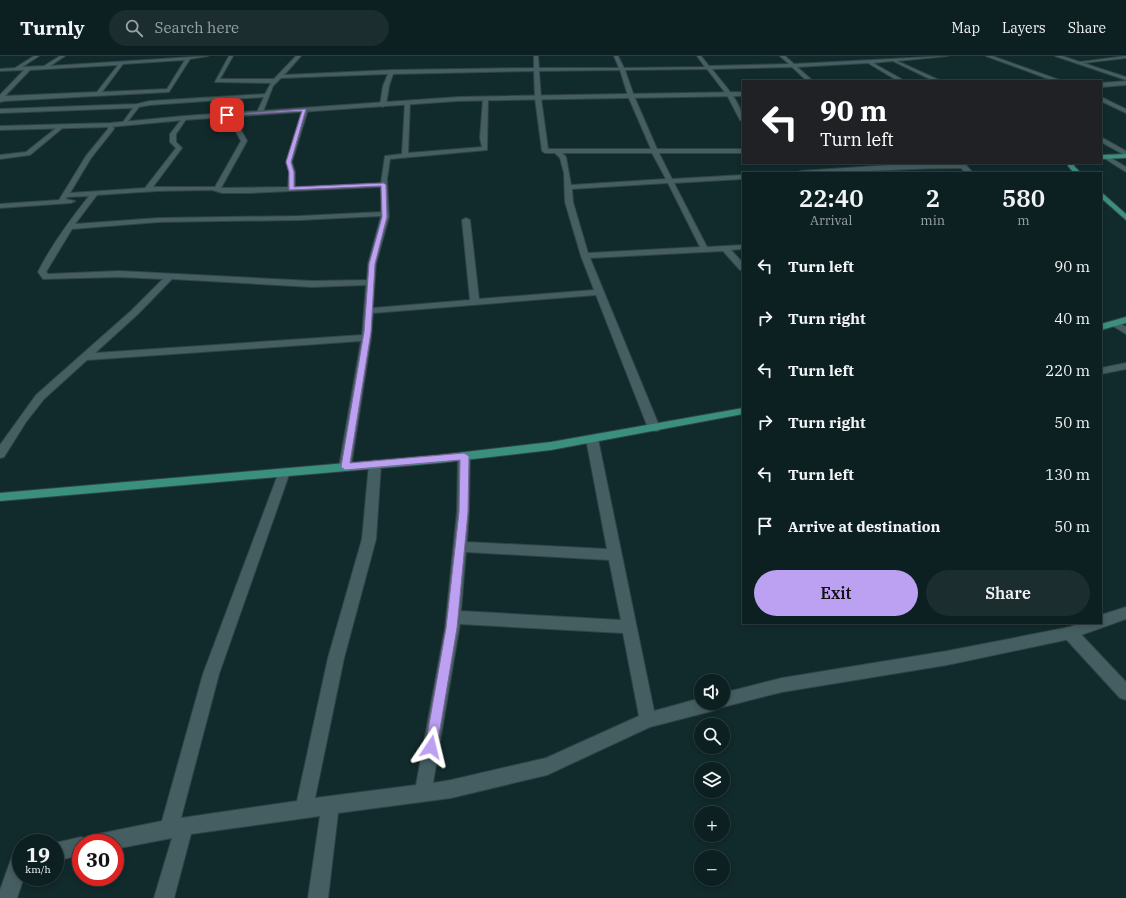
<!DOCTYPE html>
<html lang="en">
<head>
<meta charset="utf-8">
<style>
  :root { --surface:#0d2021; --page:#1b2d2e; --text:#f1f3f6; --muted:#9aa3a5; --line:#2d3e3f; --accent:#bca0f2 }
  body { margin:0; font-family:"IBM Plex Serif",serif; background:var(--page); color:var(--text); height:100vh; display:flex; flex-direction:column; font-size:15px; white-space:nowrap }
  * { box-sizing:border-box; margin:0 }
  p { font-size:13px; color:var(--muted) }
  .icon { flex:none; width:22px; height:22px; fill:none; stroke:currentColor; stroke-width:2; stroke-linecap:round; stroke-linejoin:round }
  .map { position:relative; flex:1; overflow:hidden }
  .panel { position:absolute; left:742px; top:116px; width:360px; height:452px; display:flex; flex-direction:column; background:var(--surface); border-radius:0px; box-shadow:0 2px 6px #0003,0 0 0 1px var(--line) }
  .panel>* { flex:none }
  .guide { position:absolute; left:742px; top:24px; width:360px; height:84px; border-radius:0px; box-shadow:0 2px 6px #0003,0 0 0 1px var(--line); background:#202124; color:#fff; overflow:hidden }
  .tools { position:absolute; left:694px; top:618px; display:grid; gap:8px }
  .tools a { display:grid; place-items:center; width:36px; height:36px; border-radius:50%; background:var(--surface); box-shadow:0 2px 6px #0003,0 0 0 1px var(--line); font-size:20px }
  .speed { position:absolute; left:12px; top:778px; display:flex; gap:8px; font-size:20px; font-weight:700; text-align:center }
  .speed>* { display:grid; place-content:center; width:52px; height:52px; border-radius:50%; background:var(--surface); box-shadow:0 2px 6px #0003,0 0 0 1px var(--line); line-height:1 }
  .speed small { font-size:10px; font-weight:400 }
  .speed .limit { border:6px solid #d22; background:#fff; color:#111 }
  .pin { position:absolute; display:grid; place-items:center; width:34px; height:34px; color:#fff; margin:-17px; border-radius:8px; box-shadow:0 2px 6px #0006 }
  .me { position:absolute; width:44px; margin:-22px; rotate:10deg; stroke-linejoin:round; filter:drop-shadow(0 0 3px #0008) }
  .turn { display:flex; align-items:center; gap:14px; height:84px; padding:0 12px; font-size:18px }
  .turn .icon { width:52px; height:52px; stroke-width:2.5 }
  .turn b { display:block; font-size:28px; line-height:34px }
  .eta { display:flex; justify-content:space-evenly; align-items:center; height:68px; text-align:center }
  .eta b { font-size:24px; font-weight:600; line-height:28px }
  .cta { display:flex; gap:8px; margin-top:auto; padding:8px 12px }
  .cta a { flex:1; height:46px; border-radius:24px; background:var(--accent); color:#111; font-size:16px; font-weight:600; line-height:46px; text-align:center }
  .cta a+a { background:var(--page); color:var(--text) }
  ul { padding:0; list-style:none }
  li { display:flex; align-items:center; gap:12px; height:52px; padding:0 12px }
  li div { flex:1 }
  li b { display:block; font-size:15px }
  li em { font-style:normal }
  header { display:flex; align-items:center; gap:24px; box-sizing:border-box; height:56px; padding:0 20px; background:var(--surface); border-bottom:1px solid var(--line) }
  header strong { font-size:19px }
  nav { display:flex; gap:22px; margin-inline-start:auto; font-size:14px }
  .search { width:280px; height:36px; background:var(--page); display:flex; align-items:center; gap:10px; box-sizing:border-box; padding:0 14px; border-radius:22px; color:var(--muted); font-size:15px }
  .map>svg:first-child { display:block }
  .lines { fill:none; stroke-linecap:round; stroke-linejoin:round }
  .minor-casing { stroke:#314345; stroke-width:2 }
  .tertiary-casing { stroke:#314345; stroke-width:2 }
  .trunk-casing { stroke:#314345; stroke-width:2 }
  .minor { fill:#455e61; fill-rule:evenodd }
  .tertiary { fill:#455e61; fill-rule:evenodd }
  .trunk { fill:#3a8f7e; fill-rule:evenodd }
  .route { fill:#bca0f2; stroke:#7a689d }
</style>
</head>
<body>
<header>
<strong>Turnly</strong>
<div class="search"><svg class="icon" aria-label="search" viewBox="0 0 24 24"><circle cx="10" cy="10" r="6"/><path d="M15 15l6 6"/></svg>Search here</div>
<nav><a>Map</a><a>Layers</a><a>Share</a></nav>
</header>
<div class="map">
<svg width="1126" height="842" viewBox="0 0 1126 842">
  <rect width="100%" height="100%" fill="#112a2c"/>
  <g class="lines">
    <defs>
      <g id="minor">
        <path d="M34 0H39L22 11 44 10 60 0H65L50 10 208 0 190 3 169 36 5 45 0 46V39L24 14 0 15V13L15 12ZM185 4 167 33 102 36 123 8ZM118 9 97 36 5 40 30 14Z"/>
        <path d="M229 0H233L220 23H274L296 0H301L284 19 392 14 534 12V0H538L539 12H619L614 0H618L624 12 705 11 697 0H701L709 10 789 8 780 0H785L794 8 948 0 897 5 941 25H934L893 5 873 7 905 25H898L868 7 797 11 813 25H807L792 11 712 13C723 28 743 47 743 66L740 64 727 39 707 13 625 14 634 40 657 93H743V97H659L672 123 743 119V123L674 127 707 191 743 189V193L731 194 743 207V214H740L723 195 590 202 660 372 658 375H650L648 372 596 239 373 257 371 282 351 411 345 415 339 411 361 285 87 304 44 343 26 366 4 401 0 402V389L36 339 132 254 163 223 119 221 43 223 38 216C52 188 70 164 89 140L67 141 66 143 75 145 71 147 0 152V148L59 144 86 100 108 73V68H112L114 73 91 102 70 137 145 132 176 92 170 86V78L184 60 187 62 176 78V86L182 92 153 131H215L241 85 235 74 238 58 241 56 244 58 241 74 247 85 221 132 288 131 289 116 286 106 302 54 305 52 308 54 292 106 295 116V131L381 127 385 100 402 98 405 46 410 47 408 97 482 91 480 82 483 43 488 42 487 94 390 103 387 123 389 161 376 208 373 252 470 244 462 164 466 162 470 164 479 243 594 234 581 200 565 146 564 117 560 102 555 97H545L542 95 535 42 534 15 393 18 389 30 386 49 383 51 380 49 383 30 388 18 281 22 273 30 263 56 260 58 257 56 264 41 150 49 139 51 126 68 123 66 133 52 0 57V53L137 48 150 45 265 38 271 27 215 26ZM620 14 628 40 651 93H548L541 42 539 15ZM562 97H652L666 123 571 129 566 101ZM668 127 700 191 588 197 573 146 572 133ZM381 131V156L300 160 159 162 75 168 97 139 157 135 212 134 222 137H248ZM381 160 368 208 367 224 312 225 119 215 48 218 46 216 72 173 159 166 300 164ZM172 223 312 231 366 229 362 279 95 297 138 258Z"/>
        <polygon points="986,0 992,0 1062,25 1054,25"/>
        <polygon points="1055,0 1062,0 1080,6 1126,0 1126,2 1083,7 1126,21 1126,24"/>
        <polygon points="1101,41 1126,53 1126,57 1101,45"/>
        <polygon points="60,69 65,70 30,99 0,103 0,99 26,96"/>
        <polygon points="1101,81 1126,95 1126,100 1101,86"/>
        <polygon points="1106,99 1126,111 1126,116 1104,102 1103,101"/>
        <path d="M957 107H964L973 117H966L961 112C906 112 852 117 797 117L800 115 905 108Z"/>
        <polygon points="1116,265 1126,271 1126,278 1113,270 1111,268"/>
        <polygon points="1126,307 1126,313 1101,318 1101,312"/>
        <path d="M592 379 598 383 654 655 701 642V647H723V637L782 622 947 595 1070 571 1080 567H1101V559L1126 551V563L1070 583 947 609 782 636 723 651 719 650 718 652 712 655 650 671 547 719 451 742 338 757 328 842H308L320 760 191 778 174 842H154L172 782 115 793V787H81V799L55 805V787L81 781 88 783 89 787 91 780 98 778 162 765 203 618 280 413H288L290 416 219 618 181 762 297 745 328 602 362 483 369 408 375 404 381 408 376 483 344 602 315 742 416 729 445 572 457 455 458 400 464 396 470 400 469 455 467 486 607 493 586 383ZM466 496 609 504 621 564 461 555ZM460 568 623 577 639 660 546 702 451 724 433 727Z"/>
        <polygon points="21,793 21,821 24,821 17,842 0,842 0,834 14,795"/>
      </g>
      <g id="tertiary">
        <polygon points="1126,25 1126,29 1101,31 1101,27"/>
        <polygon points="743,36 743,40 458,45 184,64 110,71 0,74 0,70 110,67 184,60 458,41"/>
        <polygon points="1070,571 1075,572 1126,626 1126,644 1120,642 1065,582 1063,577 1065,572"/>
      </g>
      <g id="trunk">
        <polygon points="1126,98 1126,102 1101,103 1101,99"/>
        <polygon points="1069,107 1075,107 1074,110 1081,117 1074,117 1068,110"/>
        <polygon points="1101,136 1126,158 1126,164 1101,142"/>
        <polygon points="1126,261 1126,267 1101,274 1101,268"/>
        <polygon points="743,352 743,358 551,394 439,407 0,445 0,437 439,399 551,386"/>
      </g>
    </defs>
    <use href="#minor" class="minor-casing"/>
    <use href="#tertiary" class="tertiary-casing"/>
    <use href="#trunk" class="trunk-casing"/>
    <use href="#minor" class="minor"/>
    <use href="#tertiary" class="tertiary"/>
    <use href="#trunk" class="trunk"/>
  </g>
  <polygon class="route" points="306,53 291,106 294,116 294,131 384,127 386,129 387,161 375,208 371,276 350,407 464,397 469,400 468,456 457,572 437,691 435,696 431,698 427,696 425,691 446,572 459,456 460,404 345,414 341,411 364,276 369,208 382,161 381,130 289,134 289,116 286,106 302,55 225,59"/>
</svg>
<div class="tools">
<a><svg class="icon" aria-label="sound" viewBox="0 0 24 24"><path d="M4 9h4l5-4v14l-5-4H4zM17 9q2 3 0 6"/></svg></a>
<a><svg class="icon" aria-label="search" viewBox="0 0 24 24"><circle cx="10" cy="10" r="6"/><path d="M15 15l6 6"/></svg></a>
<a><svg class="icon" aria-label="layers" viewBox="0 0 24 24"><path d="M12 4l9 5-9 5-9-5zM3 14l9 5 9-5"/></svg></a>
<a>+</a>
<a>−</a>
</div>
<div class="speed"><div>19<small>km/h</small></div><div class="limit">30</div></div>
<div class="pin" style="left:227px;top:59px;background:#d93025"><svg class="icon" aria-label="arrive" viewBox="0 0 24 24"><path d="M6 21V4h12l-3 4 3 4H6"/></svg></div>
<svg class="me" style="left:431px;top:691px" viewBox="-20 -20 40 40"><path d="M0-17L14 15 0 8-14 15z" fill="#bca0f2" stroke="#fff" stroke-width="4"/></svg>
<div class="guide">
<div class="turn"><svg class="icon" aria-label="left" viewBox="0 0 24 24"><path d="M17 20v-9H6M10 6l-5 5 5 5"/></svg><div><b>90 m</b>Turn left</div></div>
</div>
<section class="panel">
<div class="eta">
<div><b>22:40</b><p>Arrival</p></div>
<div><b>2</b><p>min</p></div>
<div><b>580</b><p>m</p></div>
</div>
<ul>
<li><svg class="icon" aria-label="left" viewBox="0 0 24 24"><path d="M17 20v-9H6M10 6l-5 5 5 5"/></svg><div><b>Turn left</b></div><em>90 m</em></li>
<li><svg class="icon" aria-label="right" viewBox="0 0 24 24"><path d="M7 20v-9h11M14 6l5 5-5 5"/></svg><div><b>Turn right</b></div><em>40 m</em></li>
<li><svg class="icon" aria-label="left" viewBox="0 0 24 24"><path d="M17 20v-9H6M10 6l-5 5 5 5"/></svg><div><b>Turn left</b></div><em>220 m</em></li>
<li><svg class="icon" aria-label="right" viewBox="0 0 24 24"><path d="M7 20v-9h11M14 6l5 5-5 5"/></svg><div><b>Turn right</b></div><em>50 m</em></li>
<li><svg class="icon" aria-label="left" viewBox="0 0 24 24"><path d="M17 20v-9H6M10 6l-5 5 5 5"/></svg><div><b>Turn left</b></div><em>130 m</em></li>
<li><svg class="icon" aria-label="arrive" viewBox="0 0 24 24"><path d="M6 21V4h12l-3 4 3 4H6"/></svg><div><b>Arrive at destination</b></div><em>50 m</em></li>
</ul>
<div class="cta"><a>Exit</a><a>Share</a></div>
</section>
</div>
</body>
</html>
